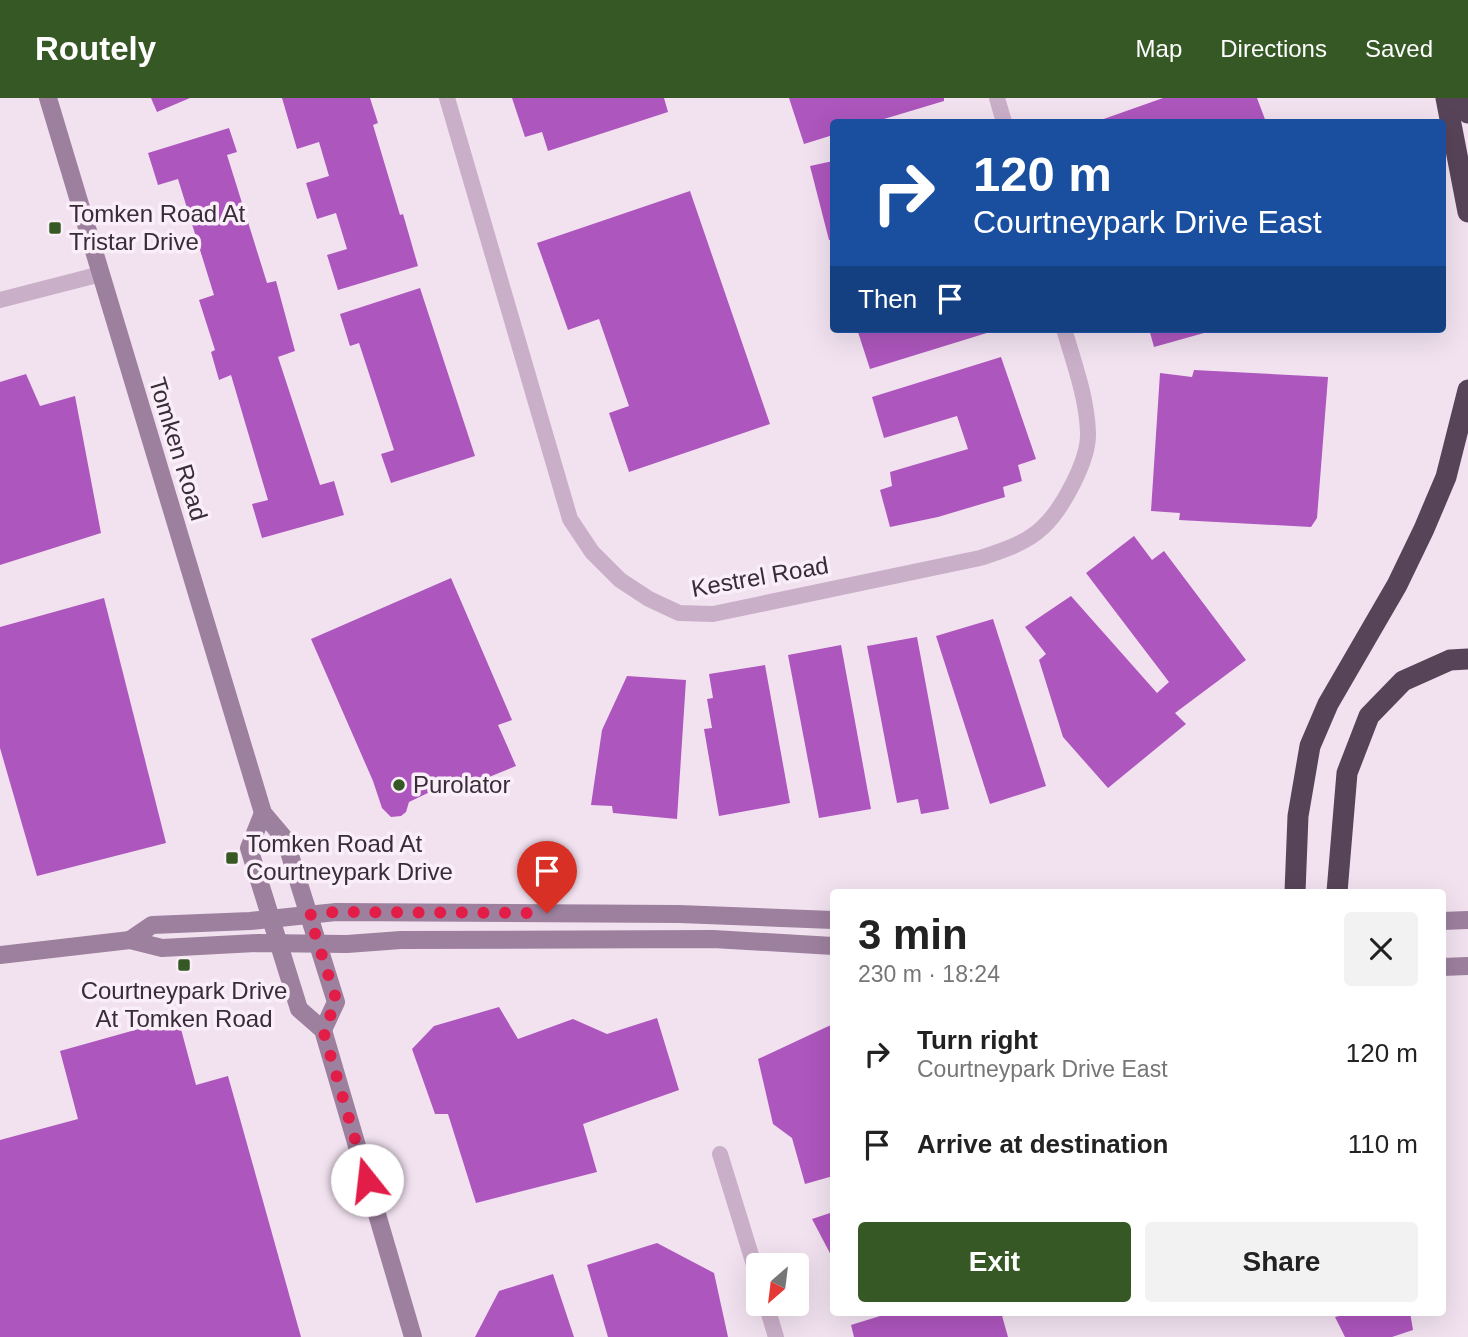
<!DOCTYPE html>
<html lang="en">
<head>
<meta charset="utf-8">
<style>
  :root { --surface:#fff; --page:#f2f2f2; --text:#222; --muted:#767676; --accent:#365825 }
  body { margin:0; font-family:Arial,sans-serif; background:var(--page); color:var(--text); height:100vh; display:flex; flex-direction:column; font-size:26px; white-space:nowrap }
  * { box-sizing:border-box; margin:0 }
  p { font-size:23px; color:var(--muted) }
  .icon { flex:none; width:38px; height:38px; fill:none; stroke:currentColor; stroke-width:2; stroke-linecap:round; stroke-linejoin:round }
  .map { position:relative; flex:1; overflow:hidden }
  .panel { position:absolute; left:830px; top:791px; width:616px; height:427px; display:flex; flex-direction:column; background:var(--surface); border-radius:7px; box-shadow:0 7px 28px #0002 }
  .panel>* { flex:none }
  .top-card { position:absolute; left:830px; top:21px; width:616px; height:214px; border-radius:7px; box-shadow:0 7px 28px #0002; background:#1a4fa0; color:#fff; overflow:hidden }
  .needle { width:46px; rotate:208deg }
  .buttons { position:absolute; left:746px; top:1155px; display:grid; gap:14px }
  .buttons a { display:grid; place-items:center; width:63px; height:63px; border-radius:7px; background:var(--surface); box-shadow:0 7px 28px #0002; font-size:35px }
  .pin { position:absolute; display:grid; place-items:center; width:60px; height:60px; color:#fff; margin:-72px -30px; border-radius:50% 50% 50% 0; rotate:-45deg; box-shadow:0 0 7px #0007 }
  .pin .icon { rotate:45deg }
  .me { position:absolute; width:77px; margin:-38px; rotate:344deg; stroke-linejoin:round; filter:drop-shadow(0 0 5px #0008) }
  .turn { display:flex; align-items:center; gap:24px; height:147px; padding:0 28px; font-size:32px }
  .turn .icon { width:91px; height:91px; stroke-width:2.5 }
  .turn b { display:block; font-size:49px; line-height:60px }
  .then { display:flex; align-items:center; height:66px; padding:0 28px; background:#0003; gap:14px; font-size:26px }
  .round { display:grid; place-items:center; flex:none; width:74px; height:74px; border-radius:7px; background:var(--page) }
  .head { display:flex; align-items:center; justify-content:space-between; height:119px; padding:0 28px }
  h1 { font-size:42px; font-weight:600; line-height:52px }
  .action { display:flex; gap:14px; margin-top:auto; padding:14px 28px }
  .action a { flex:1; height:80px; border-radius:7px; background:var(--accent); color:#fff; font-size:28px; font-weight:600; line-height:80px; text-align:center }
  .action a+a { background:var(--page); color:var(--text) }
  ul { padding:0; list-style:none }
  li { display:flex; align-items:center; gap:21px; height:91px; padding:0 28px }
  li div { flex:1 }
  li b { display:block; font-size:26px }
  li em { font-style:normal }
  header { display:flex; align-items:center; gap:42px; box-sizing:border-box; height:98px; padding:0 35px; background:var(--accent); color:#fff }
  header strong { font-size:33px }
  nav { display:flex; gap:38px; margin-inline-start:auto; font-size:24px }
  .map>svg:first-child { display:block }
  .building { fill:#ad56bd }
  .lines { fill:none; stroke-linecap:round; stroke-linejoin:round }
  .minor { stroke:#caafc8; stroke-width:16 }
  .secondary { stroke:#9d809e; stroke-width:18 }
  .motorway { stroke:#584459; stroke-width:21 }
  .route { stroke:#e11d48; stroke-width:12; stroke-dasharray:0 21.6 }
  .poi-dot { fill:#365825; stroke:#faeff8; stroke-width:2.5 }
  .labels { text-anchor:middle; stroke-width:7; stroke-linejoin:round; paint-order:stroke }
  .poi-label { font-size:24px; fill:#382c39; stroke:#faeff8; text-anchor:start }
  .street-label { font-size:24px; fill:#382c39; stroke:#faeff8 }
</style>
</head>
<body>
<header>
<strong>Routely</strong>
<nav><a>Map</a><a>Directions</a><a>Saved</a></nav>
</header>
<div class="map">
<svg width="1468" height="1239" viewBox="0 0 1468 1239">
  <rect width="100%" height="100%" fill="#f2e2f0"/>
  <g class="building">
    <polygon points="151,0 190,0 157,14"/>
    <polygon points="282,0 370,0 378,25 373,27 400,117 403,116 418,168 338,192 327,157 347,151 336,115 317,121 306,85 329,78 319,44 297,51"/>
    <polygon points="512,0 664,0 668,14 548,53 542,34 525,39"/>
    <polygon points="789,0 944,0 944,3 874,24 833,24 833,37 804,46"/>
    <polygon points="1163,0 1257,0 1266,24 1099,24 1098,23"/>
    <polygon points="229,30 237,54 227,57 267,185 276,183 295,253 278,259 320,387 334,383 344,417 262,440 252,406 268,402 231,277 219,282 211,254 215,252 199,202 214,197 178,81 158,87 148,55"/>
    <polygon points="833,63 833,142 829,142 810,68"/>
    <polygon points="690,93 770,326 629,374 609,315 629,308 599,221 568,232 537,145"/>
    <polygon points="420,190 475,358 391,385 381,356 394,352 359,245 350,248 340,216"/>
    <polygon points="857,231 990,231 990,234 870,271"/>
    <polygon points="1149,231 1204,231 1204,235 1154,249"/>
    <polygon points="1001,259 1036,361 1018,367 1022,383 1003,389 1005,399 938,419 890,429 880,392 892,388 890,374 968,351 957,318 884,340 872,299"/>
    <polygon points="1194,272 1328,279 1317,420 1311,429 1179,422 1180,415 1151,413 1160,275 1192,279"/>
    <polygon points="26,276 40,308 75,298 101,435 0,467 0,284"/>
    <polygon points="1134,438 1152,462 1164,453 1246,562 1175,615 1186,626 1108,690 1063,639 1039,562 1046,556 1025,529 1071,498 1157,595 1169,584 1086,475"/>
    <polygon points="451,480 512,622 498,627 516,668 445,697 432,693 409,704 406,714 401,718 391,719 382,710 373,683 311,541"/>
    <polygon points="104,500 166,745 37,778 0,650 0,529"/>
    <polygon points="993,521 1046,688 990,706 936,538"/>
    <polygon points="917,539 949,711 921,716 918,701 897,705 867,548"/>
    <polygon points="841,547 871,711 819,720 788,557"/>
    <polygon points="765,567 790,705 719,718 704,631 712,630 707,601 713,600 709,576"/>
    <polygon points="627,578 686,582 677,721 613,715 612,708 591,707 602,632"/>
    <polygon points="499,909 518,941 573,921 607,936 657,920 679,992 583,1026 597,1074 476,1105 448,1016 435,1016 412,951 434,928"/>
    <polygon points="178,920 196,987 228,978 301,1239 0,1239 0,1042 78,1021 60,953"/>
    <polygon points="833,926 833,1078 805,1086 792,1040 773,1026 758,961"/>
    <polygon points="833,1114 833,1161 812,1121"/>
    <polygon points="657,1145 714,1175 728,1239 608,1239 587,1167"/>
    <polygon points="553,1176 574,1239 475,1239 499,1193"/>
    <polygon points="893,1214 1001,1214 1008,1239 854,1239 851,1227"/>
    <polygon points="1355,1214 1410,1214 1413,1232 1392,1239 1345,1239 1335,1219"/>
  </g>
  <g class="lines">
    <g class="minor">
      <path d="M447 0 570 421 592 454 620 482 649 501 679 515 713 516 980 460C1001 453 1025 446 1042 430 1062 412 1089 362 1088 335 1087 300 1074 265 1064 231"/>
      <polyline points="997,0 1004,24"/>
      <polyline points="0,202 101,176"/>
      <polyline points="720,1056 758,1180"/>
      <polyline points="766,1206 776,1239"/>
    </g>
    <g class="secondary">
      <polyline points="48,0 263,715 285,741 336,904 323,932"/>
      <polyline points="263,715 249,750 299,911 323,932 413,1239"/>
      <polyline points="1442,823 1468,822"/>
      <polyline points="130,842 152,827 250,823 336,814 679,816 833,822"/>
      <polyline points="0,857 130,842 162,850 258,845 347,846 401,842 713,841 833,848"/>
      <polyline points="1442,869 1468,868"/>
    </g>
    <g class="motorway">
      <polyline points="1446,0 1468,114"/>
      <polyline points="1463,0 1468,15"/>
      <polyline points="1295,794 1298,718 1310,648 1328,606 1397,487 1424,431 1446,379 1468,292"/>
      <polyline points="1337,794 1347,675 1369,618 1403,583 1450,562 1468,561"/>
    </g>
  </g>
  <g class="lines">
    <polyline class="route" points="367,1082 323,932 337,904 309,817 335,814 547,815"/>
  </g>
  <g class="poi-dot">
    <rect x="48" y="123" width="14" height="14" rx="3.5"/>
    <circle cx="399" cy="687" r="7"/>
    <rect x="225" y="753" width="14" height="14" rx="3.5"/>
    <rect x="177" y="860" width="14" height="14" rx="3.5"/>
  </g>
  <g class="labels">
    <g class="poi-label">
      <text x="69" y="124">Tomken Road At<tspan x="69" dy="28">Tristar Drive</tspan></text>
      <text x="413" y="695">Purolator</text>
      <text x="246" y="754">Tomken Road At<tspan x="246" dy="28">Courtneypark Drive</tspan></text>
      <text x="184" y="901" text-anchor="middle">Courtneypark Drive<tspan x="184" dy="28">At Tomken Road</tspan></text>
    </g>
    <g class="street-label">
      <text transform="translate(178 351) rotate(73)" y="8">Tomken Road</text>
      <text transform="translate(760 479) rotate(-10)" y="8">Kestrel Road</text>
    </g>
  </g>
</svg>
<div class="buttons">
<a><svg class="needle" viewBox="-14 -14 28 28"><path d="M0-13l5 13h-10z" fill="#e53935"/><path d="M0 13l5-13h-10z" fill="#767676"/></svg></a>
</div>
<div class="pin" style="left:547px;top:815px;background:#d93025"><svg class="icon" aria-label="arrive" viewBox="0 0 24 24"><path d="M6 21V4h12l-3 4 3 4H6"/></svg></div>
<svg class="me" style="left:367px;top:1082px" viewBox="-20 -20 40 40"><circle r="19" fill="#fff"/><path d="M0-13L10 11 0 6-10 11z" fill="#e11d48"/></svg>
<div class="top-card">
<div class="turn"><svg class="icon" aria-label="right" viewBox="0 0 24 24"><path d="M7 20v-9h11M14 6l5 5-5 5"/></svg><div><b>120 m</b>Courtneypark Drive East</div></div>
<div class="then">Then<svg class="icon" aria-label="arrive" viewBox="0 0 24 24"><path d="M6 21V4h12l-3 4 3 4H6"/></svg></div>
</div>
<section class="panel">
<div class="head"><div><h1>3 min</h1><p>230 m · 18:24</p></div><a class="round"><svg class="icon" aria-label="close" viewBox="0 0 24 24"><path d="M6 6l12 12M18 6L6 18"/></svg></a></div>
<ul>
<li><svg class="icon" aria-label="right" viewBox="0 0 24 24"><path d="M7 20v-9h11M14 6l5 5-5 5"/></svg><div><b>Turn right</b><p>Courtneypark Drive East</p></div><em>120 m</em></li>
<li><svg class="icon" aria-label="arrive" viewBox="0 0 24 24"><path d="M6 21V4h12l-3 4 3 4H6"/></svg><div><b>Arrive at destination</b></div><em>110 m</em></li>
</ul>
<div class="action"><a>Exit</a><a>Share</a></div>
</section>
</div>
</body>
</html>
